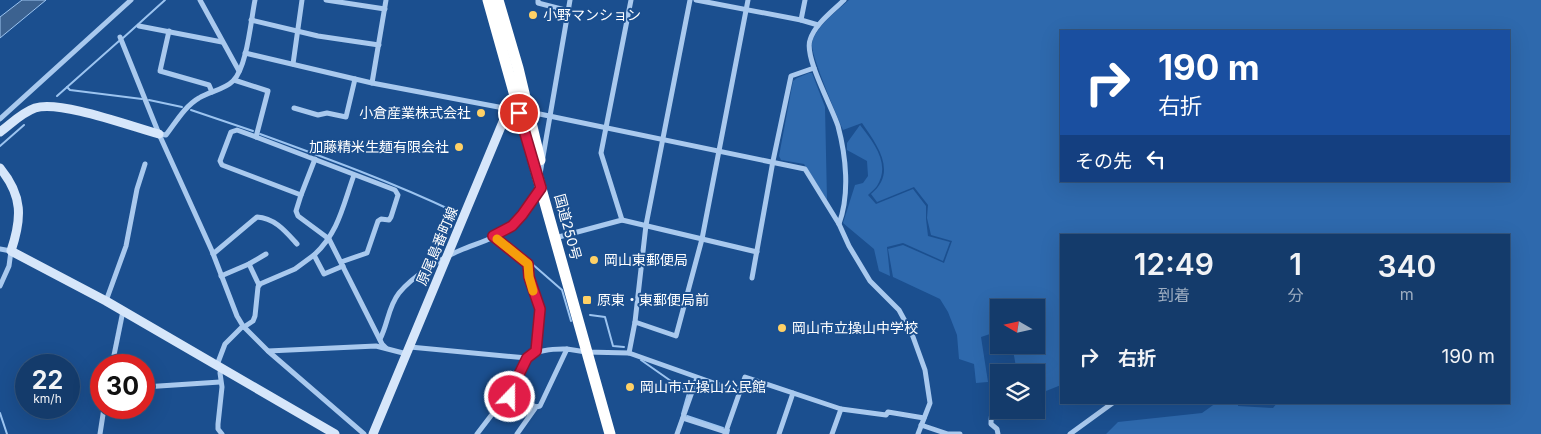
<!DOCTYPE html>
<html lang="ja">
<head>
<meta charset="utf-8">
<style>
  :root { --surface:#143b6b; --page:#214673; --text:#f1f3f6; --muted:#9dadc1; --line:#33557e }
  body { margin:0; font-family:Inter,"Noto Sans JP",sans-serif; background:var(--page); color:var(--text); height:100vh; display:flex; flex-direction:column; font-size:19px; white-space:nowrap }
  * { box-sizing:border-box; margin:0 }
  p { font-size:16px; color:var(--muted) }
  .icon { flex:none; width:28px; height:28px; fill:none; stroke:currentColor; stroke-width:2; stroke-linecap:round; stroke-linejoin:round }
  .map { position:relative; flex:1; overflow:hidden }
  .sheet { position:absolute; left:1060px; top:234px; width:450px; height:170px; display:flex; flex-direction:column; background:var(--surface); border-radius:0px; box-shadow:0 5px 20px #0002,0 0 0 1px var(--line) }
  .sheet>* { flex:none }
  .guide { position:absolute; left:1060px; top:30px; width:450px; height:152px; border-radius:0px; box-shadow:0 5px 20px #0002,0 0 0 1px var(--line); background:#1a4fa0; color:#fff; overflow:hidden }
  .needle { width:32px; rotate:279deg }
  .controls { position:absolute; left:990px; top:299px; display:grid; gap:10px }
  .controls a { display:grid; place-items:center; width:55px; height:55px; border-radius:0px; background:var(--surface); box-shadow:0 5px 20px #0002,0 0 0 1px var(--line); font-size:25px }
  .speed { position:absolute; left:15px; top:354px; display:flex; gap:10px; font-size:25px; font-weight:700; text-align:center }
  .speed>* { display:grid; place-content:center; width:65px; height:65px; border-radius:50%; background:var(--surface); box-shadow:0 5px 20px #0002,0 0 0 1px var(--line); line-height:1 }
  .speed small { font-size:12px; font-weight:400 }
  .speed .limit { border:8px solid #d22; background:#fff; color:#111 }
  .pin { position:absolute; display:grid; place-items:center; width:42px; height:42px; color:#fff; margin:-21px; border:2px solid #fff; border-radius:50%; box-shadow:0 1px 5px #0007 }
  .me { position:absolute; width:55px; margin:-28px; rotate:22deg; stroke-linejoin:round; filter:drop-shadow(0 0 4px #0008) }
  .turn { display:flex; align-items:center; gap:18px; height:105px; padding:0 15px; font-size:22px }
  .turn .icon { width:65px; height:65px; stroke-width:2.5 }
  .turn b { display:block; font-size:35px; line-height:42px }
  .then { display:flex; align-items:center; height:48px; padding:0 15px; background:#0003; gap:10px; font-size:19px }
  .eta { display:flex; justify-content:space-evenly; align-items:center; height:85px; text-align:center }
  .eta b { font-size:30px; font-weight:600; line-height:35px }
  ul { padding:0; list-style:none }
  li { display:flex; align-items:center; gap:15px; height:75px; padding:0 15px }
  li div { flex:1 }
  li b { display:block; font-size:19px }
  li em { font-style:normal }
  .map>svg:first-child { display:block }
  .green { fill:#2e69ad; fill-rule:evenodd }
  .water { fill:#3c6290; stroke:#9cc4f0 }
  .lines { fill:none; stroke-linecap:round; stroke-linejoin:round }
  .stream { stroke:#9cc4f0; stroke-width:2 }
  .street { stroke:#a9c9ee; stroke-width:5 }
  .secondary { stroke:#d6e6fa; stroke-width:9 }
  .highway { stroke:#fff; stroke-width:11 }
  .route-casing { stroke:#92132f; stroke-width:12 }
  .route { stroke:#e11d48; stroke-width:9 }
  .slow { stroke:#f59e0b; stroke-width:9 }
  .poi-dot { fill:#ffd166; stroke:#1b4f8f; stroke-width:2 }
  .labels { text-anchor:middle; stroke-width:4; stroke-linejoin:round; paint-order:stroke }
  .poi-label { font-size:14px; fill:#fff; stroke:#1b4f8f; text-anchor:start }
  .street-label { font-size:14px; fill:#fff; stroke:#1b4f8f }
</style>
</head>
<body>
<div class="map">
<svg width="1541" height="434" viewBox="0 0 1541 434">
  <rect width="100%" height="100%" fill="#1b4f8f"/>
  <g class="green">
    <path d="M849 0H1541V434H1106L1118 422 1202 413 1216 403H1238V406L1273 408 1278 402H1509V235H1061V385L1036 395V372H1017L1012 345H1036V308H999V331L981 337 988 382 976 383 974 364 959 359 957 335 948 312 940 299 893 277 888 249 903 245 944 263 952 241 931 235 927 218 928 205 914 187 877 202 871 194C898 172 877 145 862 123L843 130C837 116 810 54 812 43 816 26 837 11 849 0ZM1061 31H1509V181H1061Z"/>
    <polygon points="809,73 812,73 825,107 827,200 804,164 781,160 779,156 793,81 797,78"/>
    <path d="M860 125C874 143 891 164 877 186 875 189 871 192 868 195L876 204 913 189 926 206V219L928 236 950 242 943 261 903 243 887 247 890 276 879 271 874 249 843 223 855 185 863 183 868 176 867 161 847 150V143Z"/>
  </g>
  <polygon class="water" points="22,0 46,0 0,38 0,17"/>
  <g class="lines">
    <g class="stream">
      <polyline points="123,38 165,0"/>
      <polyline points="67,87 70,90 142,99"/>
      <polyline points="57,96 119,41"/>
      <polyline points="149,100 182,107"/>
      <polyline points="191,110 253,131"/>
      <path d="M260 134C326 158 392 182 455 212"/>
      <polyline points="0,146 24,125"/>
      <polyline points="513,222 523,211"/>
      <polyline points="490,233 493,234 501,231"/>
      <polyline points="493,234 515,249 562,290 571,321"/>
      <polyline points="590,315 605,317 613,346 624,347"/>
      <polyline points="641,360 688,393 682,414"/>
      <polyline points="0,413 7,434"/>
      <polyline points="687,416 723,428"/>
      <polyline points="728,434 729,430"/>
    </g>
    <g class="street">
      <polyline points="200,0 239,71"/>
      <polyline points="326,0 385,9"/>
      <polyline points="538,0 538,3 569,11"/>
      <polyline points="696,0 801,20 818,25"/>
      <polyline points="251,20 318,36 379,45"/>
      <polyline points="801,20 805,0"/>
      <polyline points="139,26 222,42"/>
      <polyline points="169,31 160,71 209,85 212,92"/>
      <polyline points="120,37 159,134 212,251 237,316 243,326 268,351 364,434"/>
      <polyline points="245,53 372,83 509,109"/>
      <polyline points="293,64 302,0"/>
      <polyline points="234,80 268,91 256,137"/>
      <polyline points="372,83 386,0"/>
      <polyline points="294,108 318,115 327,113 346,117 355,79"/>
      <polyline points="530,112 805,169 839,224 849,246 870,281 899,310 912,334 925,370 930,403 918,434"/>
      <polyline points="0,119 131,0"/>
      <path d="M159 134 166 135C176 122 185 106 199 98 210 91 224 90 233 81 247 68 251 19 255 0"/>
      <polyline points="540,174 570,0"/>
      <polyline points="301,195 315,159"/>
      <polyline points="622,220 601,153 631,0"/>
      <path d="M839 224C850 194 846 156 838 126 832 107 804 57 810 40 815 24 832 12 844 0"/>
      <polyline points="493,237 528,264 529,277 540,309 536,351"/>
      <polyline points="555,238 622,220 757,252"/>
      <polyline points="0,249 11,251 9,266 0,286"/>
      <path d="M213 254 257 217C275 218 286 232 297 244"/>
      <polyline points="341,262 367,253 378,221 381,219 389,220 391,217 398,195 395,190 256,137 237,130 231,132 220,161 222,165 301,195 296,211 298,216 329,239 382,344 386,348"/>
      <polyline points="249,264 259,285"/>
      <path d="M343 266 324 274 314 255C339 232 343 205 354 175"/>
      <polyline points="221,276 249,264 266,254"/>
      <polyline points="752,278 773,161 791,76 814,68"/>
      <polyline points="106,301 126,246 137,189 145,164"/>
      <polyline points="635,322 676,336 702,239 748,0"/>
      <polyline points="244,327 253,321 255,316 258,287 260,284 295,269 314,255"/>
      <path d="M380 339C388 324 388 307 399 293 412 277 441 258 461 250 478 243 499 237 513 226 524 216 532 201 540 189"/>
      <polyline points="410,347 527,358"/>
      <polyline points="268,351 376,346 407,354"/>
      <polyline points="629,353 635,322 646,225 690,0"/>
      <polyline points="112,365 123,311"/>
      <polyline points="217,365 225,344 243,326"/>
      <polyline points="221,367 220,373 222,387 218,424 218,429 222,434"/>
      <polyline points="144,387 220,382"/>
      <path d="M510 397V393C527 359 525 348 567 349"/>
      <polyline points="683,418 726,432"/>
      <polyline points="921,425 948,434 960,434"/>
      <polyline points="100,434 104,408"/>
      <polyline points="477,434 503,400 514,396 536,407"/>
      <polyline points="517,434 536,407 540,406 567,349 586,352 629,353 739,392"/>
      <polyline points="677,434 697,378"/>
      <polyline points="725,434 745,377 841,409 886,415 888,412 924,418"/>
      <polyline points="779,434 793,393"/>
      <polyline points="832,434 841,409"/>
      <path d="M998 434 997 429 991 424C991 417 992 411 993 404 994 396 989 392 994 384H999"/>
      <polyline points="1070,434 1114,402"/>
    </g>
    <g class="secondary">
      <path d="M0 132C11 124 21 113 35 108 60 100 130 126 159 134"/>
      <path d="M0 168C23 196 22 218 11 251L106 301 335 434"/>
      <polyline points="373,434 515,93"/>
    </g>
    <g class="highway">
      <polyline points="488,0 610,434"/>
      <polyline points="498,0 518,68 540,160"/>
    </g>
  </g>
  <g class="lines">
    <defs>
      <polyline id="route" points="510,397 510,393 527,358 536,351 540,309 529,277 528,264 493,236 512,226 522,215 541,188 519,113"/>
    </defs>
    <use href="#route" class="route-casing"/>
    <use href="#route" class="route"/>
    <polyline class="slow" points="497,239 528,264 529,277 533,291"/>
  </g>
  <g class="poi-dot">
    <circle cx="533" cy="15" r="5"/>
    <circle cx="481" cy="113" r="5"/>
    <circle cx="459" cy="147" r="5"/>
    <circle cx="594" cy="260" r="5"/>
    <rect x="582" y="295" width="10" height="10" rx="2.5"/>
    <circle cx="782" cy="328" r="5"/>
    <circle cx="630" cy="387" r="5"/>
  </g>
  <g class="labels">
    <g class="poi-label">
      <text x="543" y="20">小野マンション</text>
      <text x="471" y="118" text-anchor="end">小倉産業株式会社</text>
      <text x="449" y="152" text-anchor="end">加藤精米生麺有限会社</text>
      <text x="604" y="265">岡山東郵便局</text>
      <text x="597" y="305">原東・東郵便局前</text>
      <text x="792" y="333">岡山市立操山中学校</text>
      <text x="640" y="392">岡山市立操山公民館</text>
    </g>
    <g class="street-label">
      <text transform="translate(568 227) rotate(75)" y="5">国道250号</text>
      <text transform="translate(437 246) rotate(-67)" y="5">原尾島番町線</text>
    </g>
  </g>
</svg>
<div class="controls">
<a><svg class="needle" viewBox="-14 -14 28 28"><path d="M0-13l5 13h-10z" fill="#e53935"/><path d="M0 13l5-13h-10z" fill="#9dadc1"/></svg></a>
<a><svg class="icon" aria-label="layers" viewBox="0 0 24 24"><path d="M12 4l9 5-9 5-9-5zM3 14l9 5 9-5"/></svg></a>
</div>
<div class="speed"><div>22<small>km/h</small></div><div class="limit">30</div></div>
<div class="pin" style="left:519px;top:113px;background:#d93025"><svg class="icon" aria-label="arrive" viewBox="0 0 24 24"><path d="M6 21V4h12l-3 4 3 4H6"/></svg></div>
<svg class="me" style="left:510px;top:397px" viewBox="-20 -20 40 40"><circle r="17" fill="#e11d48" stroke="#fff" stroke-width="3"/><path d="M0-11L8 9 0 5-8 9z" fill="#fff"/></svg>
<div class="guide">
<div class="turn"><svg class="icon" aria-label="right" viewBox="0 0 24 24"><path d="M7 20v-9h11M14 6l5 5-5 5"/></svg><div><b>190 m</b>右折</div></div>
<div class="then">その先<svg class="icon" aria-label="left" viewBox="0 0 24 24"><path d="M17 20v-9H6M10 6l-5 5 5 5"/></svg></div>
</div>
<section class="sheet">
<div class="eta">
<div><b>12:49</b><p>到着</p></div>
<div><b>1</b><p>分</p></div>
<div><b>340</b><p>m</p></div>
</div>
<ul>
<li><svg class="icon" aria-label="right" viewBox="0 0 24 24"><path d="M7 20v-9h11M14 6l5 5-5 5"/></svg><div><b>右折</b></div><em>190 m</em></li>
</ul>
</section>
</div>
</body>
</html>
